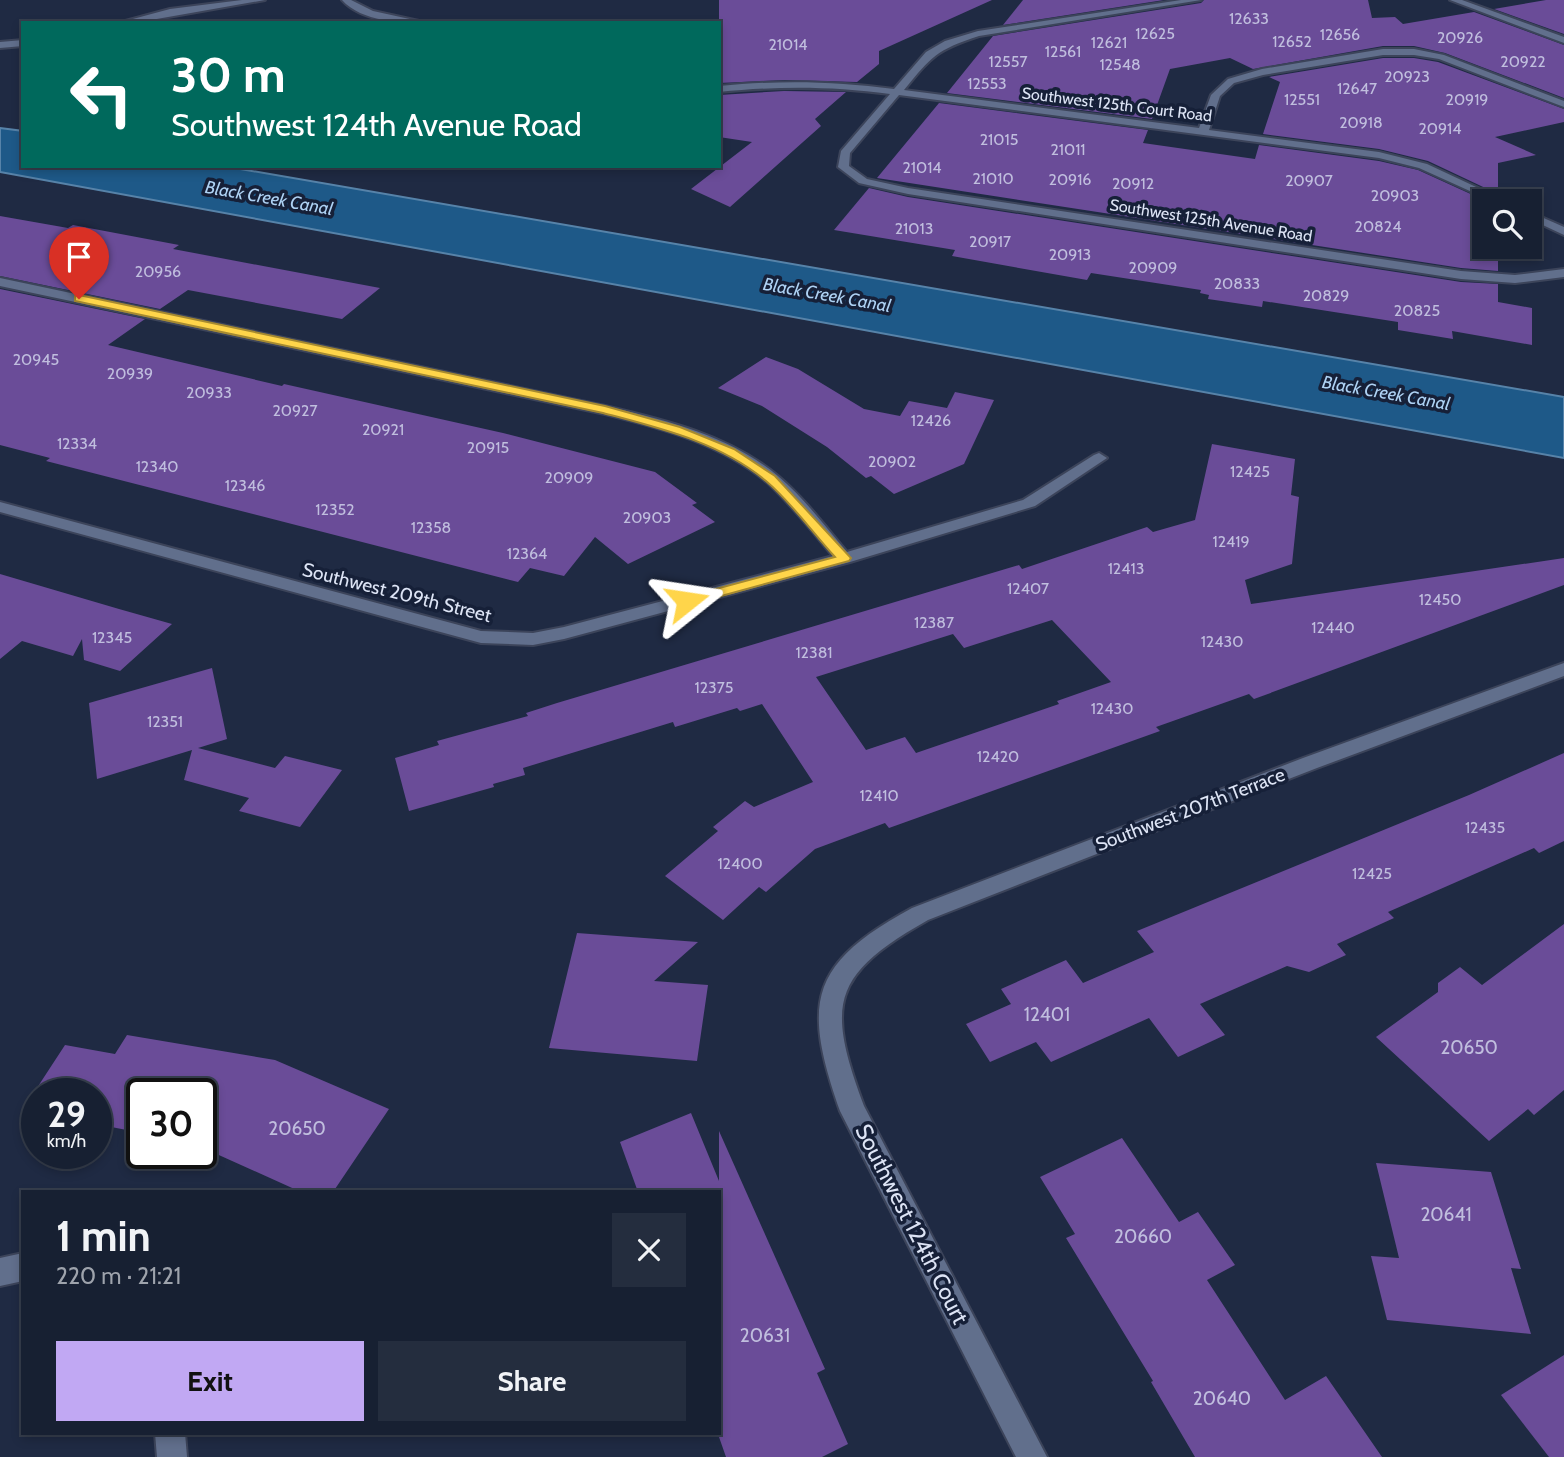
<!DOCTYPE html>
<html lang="en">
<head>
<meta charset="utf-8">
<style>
  :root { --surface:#172032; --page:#242d3e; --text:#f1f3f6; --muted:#9ea3ac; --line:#363e4d; --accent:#c1a8f3 }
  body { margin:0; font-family:Cabin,sans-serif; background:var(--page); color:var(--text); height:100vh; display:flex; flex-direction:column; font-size:26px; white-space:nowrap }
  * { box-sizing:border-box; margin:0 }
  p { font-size:23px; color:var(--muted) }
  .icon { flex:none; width:38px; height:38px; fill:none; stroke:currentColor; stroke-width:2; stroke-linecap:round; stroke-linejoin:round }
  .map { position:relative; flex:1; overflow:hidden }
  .drawer { position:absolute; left:21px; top:1190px; width:700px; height:245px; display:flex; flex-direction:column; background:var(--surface); border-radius:0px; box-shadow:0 4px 10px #0003,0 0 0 2px var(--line) }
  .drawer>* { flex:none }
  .banner { position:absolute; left:21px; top:21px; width:700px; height:147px; border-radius:0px; box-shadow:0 4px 10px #0003,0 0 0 2px var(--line); background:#00695c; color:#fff; overflow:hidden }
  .fabs { position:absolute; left:1472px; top:189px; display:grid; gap:14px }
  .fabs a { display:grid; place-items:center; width:70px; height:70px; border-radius:0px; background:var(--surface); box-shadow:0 4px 10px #0003,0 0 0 2px var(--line); font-size:35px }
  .speed { position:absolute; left:21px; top:1078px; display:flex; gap:14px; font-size:35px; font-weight:700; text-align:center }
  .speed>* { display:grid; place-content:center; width:91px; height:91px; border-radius:50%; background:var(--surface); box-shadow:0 4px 10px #0003,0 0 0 2px var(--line); line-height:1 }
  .speed small { font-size:18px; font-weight:400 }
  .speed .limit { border:4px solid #111; border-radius:10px; background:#fff; color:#111 }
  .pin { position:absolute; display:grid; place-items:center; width:60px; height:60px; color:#fff; margin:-72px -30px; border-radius:50% 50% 50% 0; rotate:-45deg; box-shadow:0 0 7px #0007 }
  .pin .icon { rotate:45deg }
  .me { position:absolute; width:77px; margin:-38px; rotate:75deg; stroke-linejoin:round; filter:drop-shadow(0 0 5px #0008) }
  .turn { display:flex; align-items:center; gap:24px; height:147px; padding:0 35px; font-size:32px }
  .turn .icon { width:91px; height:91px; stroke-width:2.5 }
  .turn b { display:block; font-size:49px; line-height:60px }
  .round { display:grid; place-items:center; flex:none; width:74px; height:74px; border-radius:0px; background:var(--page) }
  .overview { display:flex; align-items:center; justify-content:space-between; height:119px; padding:0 35px }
  h1 { font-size:42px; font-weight:700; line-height:52px }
  .button { display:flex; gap:14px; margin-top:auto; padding:14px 35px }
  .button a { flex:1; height:80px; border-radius:0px; background:var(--accent); color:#111; font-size:28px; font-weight:700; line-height:80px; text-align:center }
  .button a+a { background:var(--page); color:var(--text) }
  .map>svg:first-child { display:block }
  .water { fill:#1e5988; stroke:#5783a9; stroke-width:2 }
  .building { fill:#6a4c98; fill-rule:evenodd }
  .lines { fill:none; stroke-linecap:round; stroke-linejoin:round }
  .minor-casing { stroke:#3c445a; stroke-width:4 }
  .tertiary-casing { stroke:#3c445a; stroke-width:4 }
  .minor { fill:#616f8c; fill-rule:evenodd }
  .tertiary { fill:#616f8c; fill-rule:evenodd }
  .route { fill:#ffd54a; stroke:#a68a30; stroke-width:2 }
  .labels { text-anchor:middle; stroke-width:7; stroke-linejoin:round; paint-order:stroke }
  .number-label { font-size:16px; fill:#c0bede }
  .far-street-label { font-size:16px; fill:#dde4f5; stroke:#162038 }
  .far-water-label { font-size:18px; font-style:italic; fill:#aed2f4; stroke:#162038 }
  .street-label { font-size:19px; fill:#dde4f5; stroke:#162038 }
  .near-number-label { font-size:19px; fill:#c0bede }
  .near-street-label { font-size:23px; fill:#dde4f5; stroke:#162038 }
</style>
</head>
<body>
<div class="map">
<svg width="1564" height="1457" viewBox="0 0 1564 1457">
  <rect width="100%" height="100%" fill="#1f2a43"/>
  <polygon class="water" points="0,128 23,131 23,166 223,166 1564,397 1564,458 0,172"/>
  <g class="building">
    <polygon points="719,0 992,0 879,51 879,64 857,82 785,80 719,83"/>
    <polygon points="1023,0 1164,0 1003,25"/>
    <polygon points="1204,0 1368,0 1372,18 1395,17 1403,24 1474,12 1564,45 1564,98 1445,53 1414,46 1383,46 1253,69 1230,58 1170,69 1152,119 947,93 993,36 1201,3"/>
    <polygon points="1546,0 1564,0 1564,34 1494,9"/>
    <polygon points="1383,58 1414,58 1438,62 1564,109 1564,122 1495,137 1536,155 1498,163 1498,194 1428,161 1379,149 1263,134 1280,82 1269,77"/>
    <polygon points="784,91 846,92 815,119 821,126 730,207 691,189 752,142 719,137 719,95"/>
    <polygon points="939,103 1148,130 1143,143 1255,159 1259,145 1379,161 1418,170 1486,201 1484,201 1484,247 1498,247 1498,271 1461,268 877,178"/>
    <polygon points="869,188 908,197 1461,282 1498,284 1498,302 1532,308 1532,345 1452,331 1453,339 1398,330 1398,322 1263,301 1262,307 1208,299 1209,295 1200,293 1201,290 1091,273 1087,280 952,256 955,250 834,230"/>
    <polygon points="0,216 68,228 73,225 179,245 173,249 380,288 342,319 188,290 160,309 0,276"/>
    <polygon points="0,289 145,319 108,345 282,386 284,384 503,433 655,472 697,503 692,505 715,522 628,564 595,537 564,576 530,568 518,582 46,461 50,458 0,445"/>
    <polygon points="766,357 798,369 864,409 900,416 909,401 947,408 955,392 994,400 964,464 894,494 871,476 866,478 827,447 762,406 718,388"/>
    <path d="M1212 444 1295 459 1291 495 1299 497 1292 564 1245 580 1251 604 1564 558V585L1254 699 1249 694 1156 727 1160 731 889 828 885 823 815 849 766 892 759 887 723 920 665 876 718 831 713 827 745 801 754 807 813 782 762 704 740 711 737 708 675 727 673 722 523 768 525 775 493 784 494 787 409 811 395 758 439 745 437 741 528 716 526 713 557 703 1019 565 1022 569 1147 527 1153 532 1195 520ZM1052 620 1111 682 1057 701 1059 704 916 753 905 737 866 750 816 677 953 634 964 648Z"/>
    <polygon points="0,574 119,609 172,624 120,671 84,660 82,639 73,656 22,641 0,659"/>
    <polygon points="212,668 227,739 198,748 275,768 285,756 342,770 300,827 239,811 249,798 184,780 192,750 97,779 89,703"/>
    <polygon points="1564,753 1564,841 1539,853 1534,848 1388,912 1394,918 1337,944 1346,955 1309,972 1287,966 1200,1004 1225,1035 1178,1057 1149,1018 1051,1062 1036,1042 990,1062 966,1024 1011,1004 1001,989 1066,960 1083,983 1154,952 1137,931 1469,795"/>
    <polygon points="1564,924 1564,1090 1534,1115 1528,1109 1489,1141 1376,1037 1438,992 1438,983 1460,967 1482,985"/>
    <polygon points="577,933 698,942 654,981 708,985 697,1061 549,1048"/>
    <polygon points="127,1035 275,1060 389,1109 333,1192 301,1192 201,1147 201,1094 142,1094 142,1133 96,1124 96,1094 33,1094 65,1045 115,1054"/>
    <polygon points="691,1113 719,1181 719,1131 825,1369 817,1373 848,1444 822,1457 726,1457 719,1437 719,1192 638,1192 620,1142"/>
    <polygon points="1122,1138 1179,1222 1198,1212 1235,1265 1207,1280 1285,1400 1326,1376 1382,1457 1195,1457 1151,1382 1153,1381 1066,1238 1075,1234 1040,1177"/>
    <polygon points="1376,1163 1491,1172 1521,1269 1511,1268 1531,1334 1387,1320 1371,1256 1399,1258"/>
    <polygon points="1564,1355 1564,1457 1549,1457 1501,1395"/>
  </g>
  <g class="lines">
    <defs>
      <g id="minor">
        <polygon points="242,0 265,0 134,23 118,23 170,9"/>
        <path d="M342 0H351L373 11 428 23C401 23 362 22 342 0Z"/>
        <path d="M1181 0H1201L979 36C936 50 932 56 904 90L1199 128 1211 95 1228 79 1262 69 1383 49H1414L1444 55 1564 101V107L1439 59 1414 55H1383L1263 75 1234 83 1220 96 1209 130 1379 152 1427 164 1506 201H1492L1419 168 1379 158 899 95 850 153 849 166 867 179 908 188 1461 271 1515 275 1564 269V277L1515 283 1461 279 908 194 859 183 838 167 841 151 890 94C831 86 778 86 719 92V86C781 80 833 81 894 89L926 52 945 41 978 31Z"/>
        <polygon points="23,40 23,46 0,48 0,42"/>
        <polygon points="1530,212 1564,227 1564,235 1530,219"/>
        <path d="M0 278 605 406C665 420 729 435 778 476 804 498 825 526 847 552L1023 500 1094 455 1099 453 1107 458 1035 506 850 562 564 639 533 645 481 643 0 512V502L481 631 533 633 564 627 833 556C812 531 792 505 768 483 722 444 662 428 605 414L0 286Z"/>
        <path d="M1564 663V676L1317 768 928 920C831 975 826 1004 864 1106L1047 1457H1016L840 1111C802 1002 809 964 912 908L1303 758Z"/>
        <polygon points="23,1253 23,1281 0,1286 0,1258"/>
        <polygon points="155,1433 185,1433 187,1457 157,1457"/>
      </g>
      <polygon id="tertiary" points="1450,0 1462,0 1564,37 1564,43"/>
    </defs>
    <use href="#minor" class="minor-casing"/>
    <use href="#tertiary" class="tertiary-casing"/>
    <use href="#minor" class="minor"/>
    <use href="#tertiary" class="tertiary"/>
  </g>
  <path class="route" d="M79 295 605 406 680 427 734 449 775 476 851 558 849 561 692 604H682V598L835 557C812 532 791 502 766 481 720 442 659 428 603 413L75 301V296Z"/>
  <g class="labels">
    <g class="number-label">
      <text x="1249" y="24">12633</text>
      <text x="1155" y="39">12625</text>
      <text x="1340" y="40">12656</text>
      <text x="1460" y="43">20926</text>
      <text x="1292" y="47">12652</text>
      <text x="1109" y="48">12621</text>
      <text x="788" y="50">21014</text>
      <text x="1063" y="57">12561</text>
      <text x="1008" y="67">12557</text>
      <text x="1523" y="67">20922</text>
      <text x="1120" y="70">12548</text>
      <text x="1407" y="82">20923</text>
      <text x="987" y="89">12553</text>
      <text x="1357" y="94">12647</text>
      <text x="1302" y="105">12551</text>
      <text x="1467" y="105">20919</text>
      <text x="1361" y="128">20918</text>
      <text x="1440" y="134">20914</text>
      <text x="999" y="145">21015</text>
      <text x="1068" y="155">21011</text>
      <text x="922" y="173">21014</text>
      <text x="993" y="184">21010</text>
      <text x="1070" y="185">20916</text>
      <text x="1309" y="186">20907</text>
      <text x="1133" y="189">20912</text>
      <text x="1395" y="201">20903</text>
      <text x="1378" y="232">20824</text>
      <text x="914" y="234">21013</text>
      <text x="990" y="247">20917</text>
      <text x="1070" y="260">20913</text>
      <text x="1153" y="273">20909</text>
      <text x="158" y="277">20956</text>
      <text x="1237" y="289">20833</text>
      <text x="1326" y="301">20829</text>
      <text x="1417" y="316">20825</text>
      <text x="36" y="365">20945</text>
      <text x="130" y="379">20939</text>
      <text x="209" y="398">20933</text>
      <text x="295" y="416">20927</text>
      <text x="931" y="426">12426</text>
      <text x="383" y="435">20921</text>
      <text x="77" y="449">12334</text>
      <text x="488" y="453">20915</text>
      <text x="892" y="467">20902</text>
      <text x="157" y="472">12340</text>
      <text x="1250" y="477">12425</text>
      <text x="569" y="483">20909</text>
      <text x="245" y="491">12346</text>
      <text x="335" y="515">12352</text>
      <text x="647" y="523">20903</text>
      <text x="431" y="533">12358</text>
      <text x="1231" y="547">12419</text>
      <text x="527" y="559">12364</text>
      <text x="1126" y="574">12413</text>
      <text x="1028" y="594">12407</text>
      <text x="1440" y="605">12450</text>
      <text x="934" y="628">12387</text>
      <text x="1333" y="633">12440</text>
      <text x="112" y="643">12345</text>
      <text x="1222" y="647">12430</text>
      <text x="814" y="658">12381</text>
      <text x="714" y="693">12375</text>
      <text x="1112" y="714">12430</text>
      <text x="165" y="727">12351</text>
      <text x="998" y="762">12420</text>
      <text x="879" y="801">12410</text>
      <text x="1485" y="833">12435</text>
      <text x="740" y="869">12400</text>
      <text x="1372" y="879">12425</text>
    </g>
    <g class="far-street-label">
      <text transform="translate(1117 104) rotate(7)" y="6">Southwest 125th Court Road</text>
      <text transform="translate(1211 220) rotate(9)" y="6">Southwest 125th Avenue Road</text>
    </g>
    <g class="far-water-label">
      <text transform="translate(269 198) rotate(10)" y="6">Black Creek Canal</text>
      <text transform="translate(827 295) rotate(10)" y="6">Black Creek Canal</text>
      <text transform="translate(1386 393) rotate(10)" y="6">Black Creek Canal</text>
    </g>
    <g class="street-label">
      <text transform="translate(397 592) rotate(14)" y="7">Southwest 209th Street</text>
      <text transform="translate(1190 809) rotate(-21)" y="7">Southwest 207th Terrace</text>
    </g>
    <g class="near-number-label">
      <text x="1047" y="1021">12401</text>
      <text x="1469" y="1054">20650</text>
      <text x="297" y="1135">20650</text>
      <text x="1446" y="1221">20641</text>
      <text x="1143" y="1243">20660</text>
      <text x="765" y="1342">20631</text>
      <text x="1222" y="1405">20640</text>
    </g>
    <g class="near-street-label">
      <text transform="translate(912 1224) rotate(63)" y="8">Southwest 124th Court</text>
    </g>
  </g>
</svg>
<div class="fabs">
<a><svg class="icon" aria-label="search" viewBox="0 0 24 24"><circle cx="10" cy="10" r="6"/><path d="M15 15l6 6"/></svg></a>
</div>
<div class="speed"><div>29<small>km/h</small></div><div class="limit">30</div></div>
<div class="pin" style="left:79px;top:299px;background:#d93025"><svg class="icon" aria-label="arrive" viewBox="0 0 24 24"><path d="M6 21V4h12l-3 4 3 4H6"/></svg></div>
<svg class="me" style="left:687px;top:601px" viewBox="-20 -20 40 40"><path d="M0-17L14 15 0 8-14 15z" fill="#ffd54a" stroke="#fff" stroke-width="4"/></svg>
<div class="banner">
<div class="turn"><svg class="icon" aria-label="left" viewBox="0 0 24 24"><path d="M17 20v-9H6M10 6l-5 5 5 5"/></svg><div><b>30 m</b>Southwest 124th Avenue Road</div></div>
</div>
<section class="drawer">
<div class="overview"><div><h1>1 min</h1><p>220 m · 21:21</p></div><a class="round"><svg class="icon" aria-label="close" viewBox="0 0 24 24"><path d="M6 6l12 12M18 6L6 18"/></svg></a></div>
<div class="button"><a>Exit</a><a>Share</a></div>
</section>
</div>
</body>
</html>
